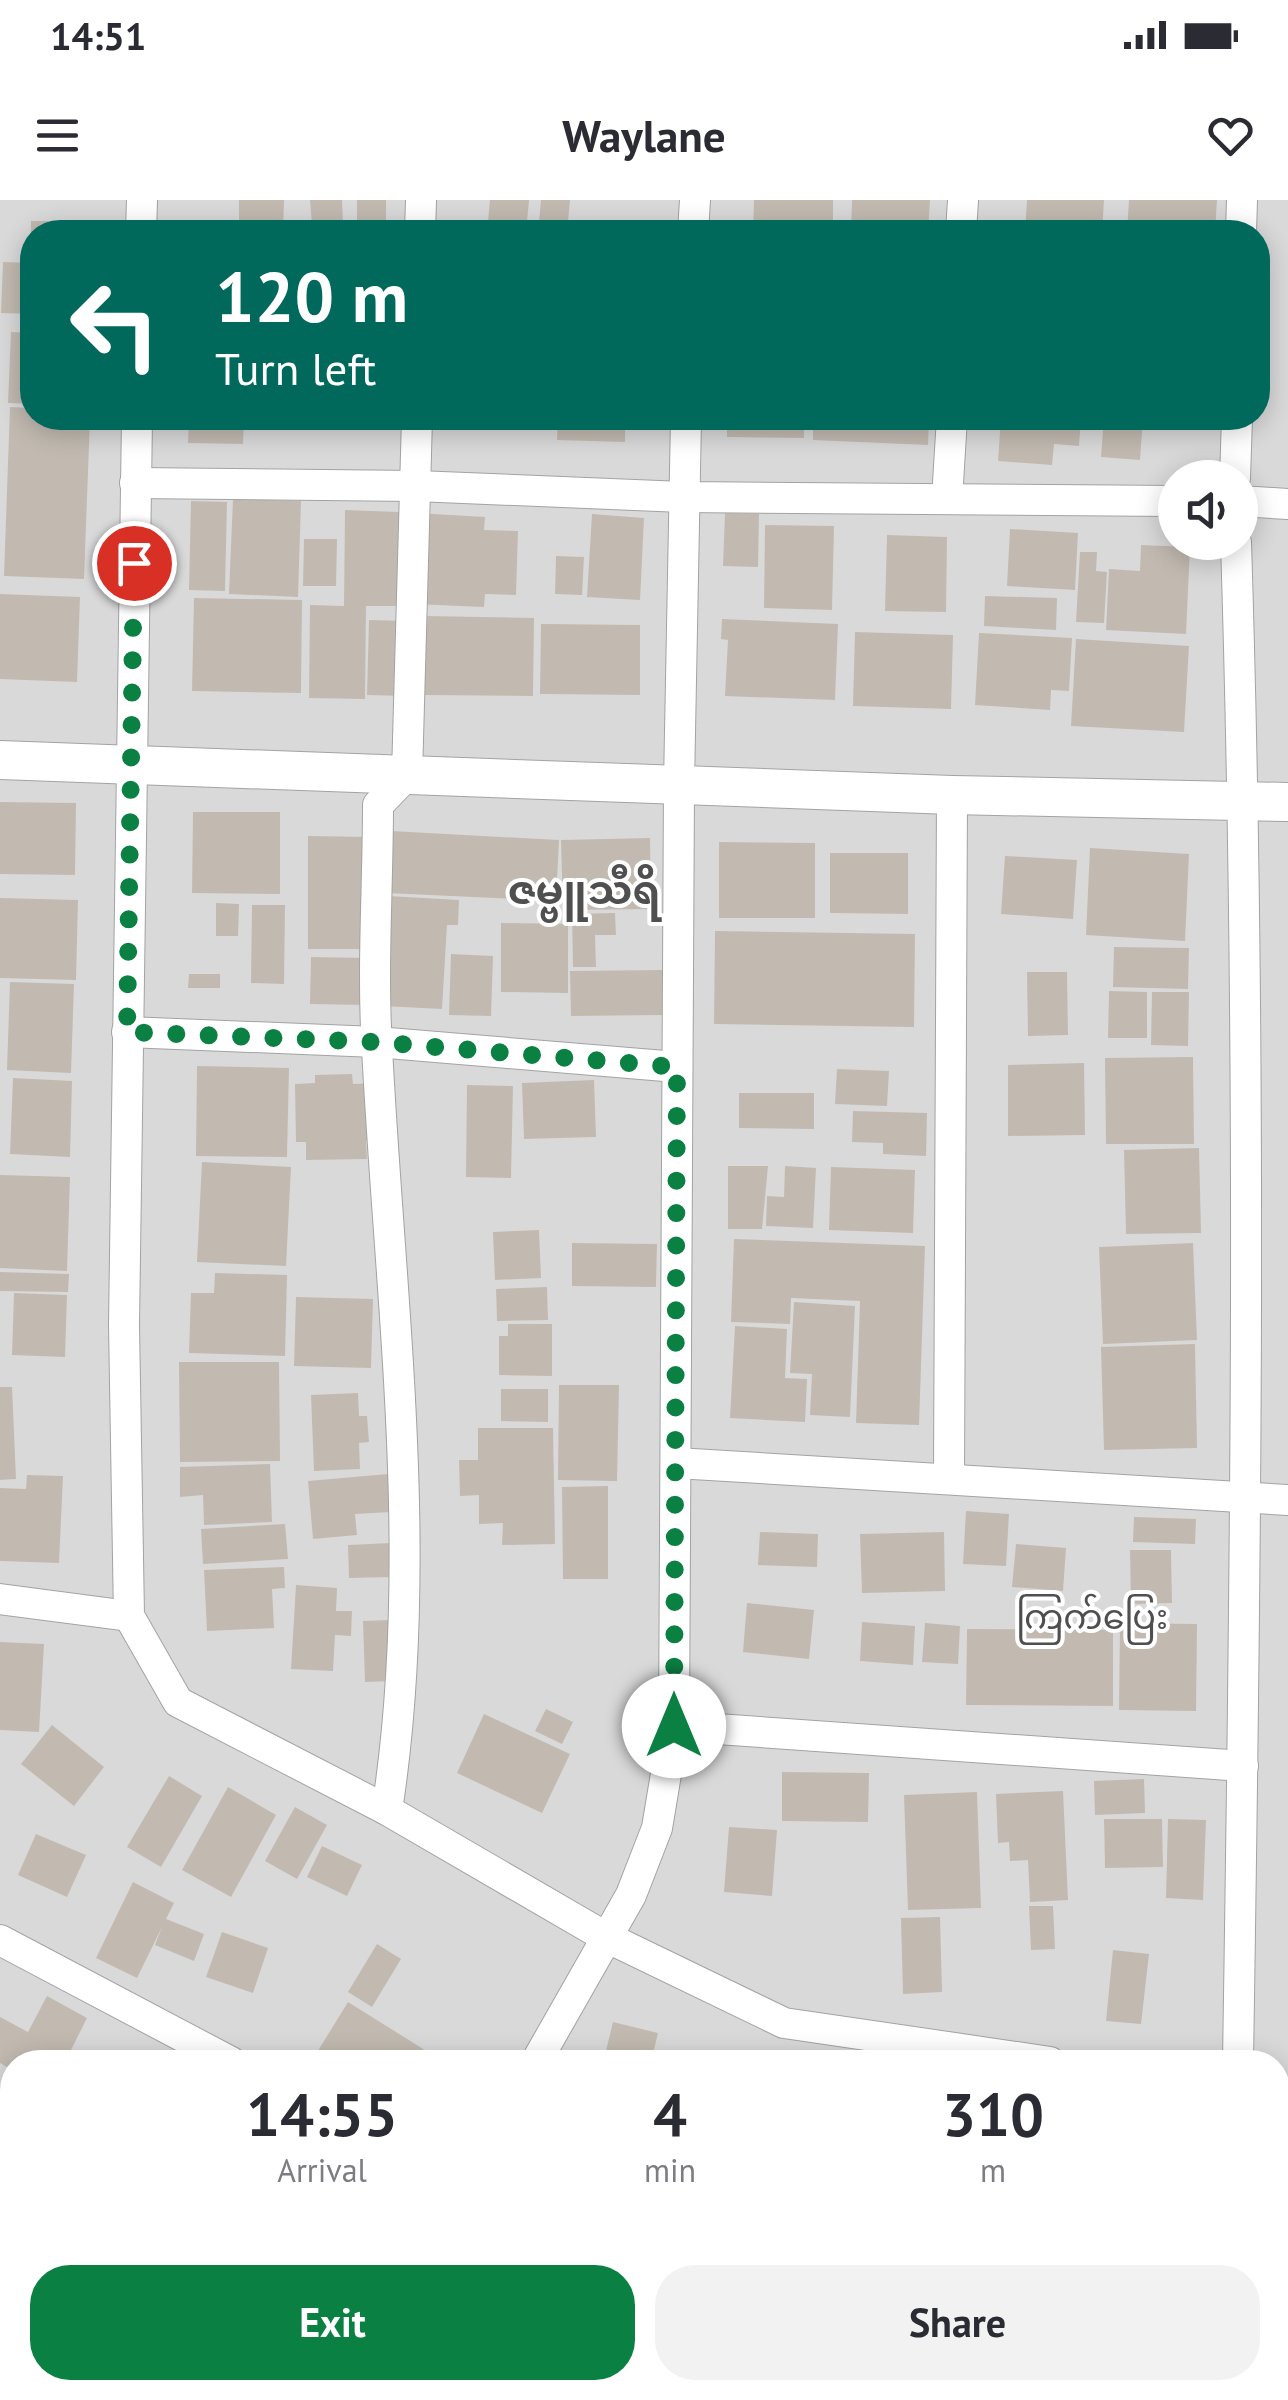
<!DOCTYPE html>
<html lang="en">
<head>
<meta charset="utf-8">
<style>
  :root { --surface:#fff; --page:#f2f2f3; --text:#2b2b33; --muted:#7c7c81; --accent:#0b8043 }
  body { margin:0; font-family:"PT Sans","Noto Sans Myanmar",sans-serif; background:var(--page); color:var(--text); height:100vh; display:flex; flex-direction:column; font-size:38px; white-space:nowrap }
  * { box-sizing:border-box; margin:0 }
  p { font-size:32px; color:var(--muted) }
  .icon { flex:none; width:55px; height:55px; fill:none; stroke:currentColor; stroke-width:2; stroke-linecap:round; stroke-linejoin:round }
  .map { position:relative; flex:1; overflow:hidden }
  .details { position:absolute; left:0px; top:1850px; width:1290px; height:350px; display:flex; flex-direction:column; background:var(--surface); border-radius:40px 40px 0 0; box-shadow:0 5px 25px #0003 }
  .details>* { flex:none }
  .top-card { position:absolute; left:20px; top:20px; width:1250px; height:210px; border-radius:40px; box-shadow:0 5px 25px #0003; background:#00695c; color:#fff; overflow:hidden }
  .controls { position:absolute; left:1158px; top:260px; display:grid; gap:20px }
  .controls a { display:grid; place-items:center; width:100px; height:100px; border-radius:50%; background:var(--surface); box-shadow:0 5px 25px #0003; font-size:50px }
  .pin { position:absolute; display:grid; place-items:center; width:85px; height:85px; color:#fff; margin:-42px; border:5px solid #fff; border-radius:50%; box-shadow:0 2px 10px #0007 }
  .me { position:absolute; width:110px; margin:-55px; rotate:0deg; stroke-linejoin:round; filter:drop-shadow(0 0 8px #0008) }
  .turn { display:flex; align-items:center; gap:35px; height:210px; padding:0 30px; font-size:45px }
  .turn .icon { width:130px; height:130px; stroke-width:2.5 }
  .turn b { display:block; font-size:70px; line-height:85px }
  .eta { display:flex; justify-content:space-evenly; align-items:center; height:170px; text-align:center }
  .eta b { font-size:60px; font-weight:700; line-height:70px }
  .cta { display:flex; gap:20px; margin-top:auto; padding:20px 30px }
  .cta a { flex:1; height:115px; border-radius:40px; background:var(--accent); color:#fff; font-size:40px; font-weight:700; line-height:115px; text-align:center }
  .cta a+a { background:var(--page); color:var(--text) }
  .status { display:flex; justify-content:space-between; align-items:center; height:70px; padding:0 50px; background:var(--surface); direction:ltr }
  .status svg { height:28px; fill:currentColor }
  header { display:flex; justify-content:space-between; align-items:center; height:130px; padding:0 30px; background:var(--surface); font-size:45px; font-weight:700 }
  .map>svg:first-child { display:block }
  .residential { fill:#dad9d9; fill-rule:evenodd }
  .building { fill:#c2bab1 }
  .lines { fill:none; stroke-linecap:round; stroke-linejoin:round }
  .minor-casing { stroke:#a3a3a3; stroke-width:32 }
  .tertiary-casing { stroke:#a3a3a3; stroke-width:40 }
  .minor { stroke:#fff; stroke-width:30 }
  .tertiary { stroke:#fff; stroke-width:38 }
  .route { stroke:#0b8043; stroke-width:18; stroke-dasharray:0 32.4 }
  .labels { text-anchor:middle; stroke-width:8; stroke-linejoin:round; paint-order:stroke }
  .quarter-label { font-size:35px; fill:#4f4f4f; stroke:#fff }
  .district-label { font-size:40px; font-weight:bold; fill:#4f4f4f; stroke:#fff }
</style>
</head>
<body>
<div class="status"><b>14:51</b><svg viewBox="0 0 49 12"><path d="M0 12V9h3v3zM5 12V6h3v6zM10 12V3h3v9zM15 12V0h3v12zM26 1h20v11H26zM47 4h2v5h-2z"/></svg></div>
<header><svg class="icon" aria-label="menu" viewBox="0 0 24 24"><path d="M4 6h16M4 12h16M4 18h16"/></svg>Waylane<svg class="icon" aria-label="heart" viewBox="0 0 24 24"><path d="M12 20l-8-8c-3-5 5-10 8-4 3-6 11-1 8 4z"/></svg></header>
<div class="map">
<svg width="1288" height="2200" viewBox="0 0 1288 2200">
  <rect width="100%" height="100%" fill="#eeeae2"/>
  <path class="residential" d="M0 0H1288V2200H0ZM32 32H1258V218H32ZM1175 278H1240V342H1175ZM12 1862H1278V2188H12Z"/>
  <g class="building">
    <polygon points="239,0 284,0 283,32 239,32"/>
    <polygon points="310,0 342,0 343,24 312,25"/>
    <rect x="357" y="0" width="29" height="32"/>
    <polygon points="490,0 529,0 526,32 487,32"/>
    <polygon points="541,0 570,0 567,32 538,32"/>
    <polygon points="754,0 833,0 833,32 753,32"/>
    <polygon points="852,0 930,0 928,32 851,32"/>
    <polygon points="1027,0 1104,0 1102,32 1025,32"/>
    <polygon points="1129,0 1217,0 1215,32 1127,32"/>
    <rect x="31" y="21" width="60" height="11"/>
    <polygon points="3,62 32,63 32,114 1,113"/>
    <polygon points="11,132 32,133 32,204 8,203"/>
    <polygon points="10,207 32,208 32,218 90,218 84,379 4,376"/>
    <polygon points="189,218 244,218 243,244 188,243"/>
    <polygon points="558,218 625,218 625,242 557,240"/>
    <polygon points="727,218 804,218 804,238 727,237"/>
    <polygon points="813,218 929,218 928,245 813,240"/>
    <polygon points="1001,218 1081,218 1079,246 1054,244 1052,265 998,261"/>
    <polygon points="1104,218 1143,218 1140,260 1101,257"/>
    <polygon points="233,299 301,301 298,397 229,394"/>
    <polygon points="191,301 227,302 225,391 189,390"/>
    <polygon points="345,310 399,312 398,406 366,406 365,499 309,498 310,405 344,406"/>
    <polygon points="416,313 485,317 484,330 518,331 516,395 485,394 484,407 413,404"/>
    <polygon points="725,313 759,314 758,367 723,366"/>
    <polygon points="592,314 644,318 640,400 587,397"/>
    <polygon points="765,325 834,326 832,410 764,408"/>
    <polygon points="1010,329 1078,333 1075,390 1007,386"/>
    <polygon points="887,335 947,337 946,412 885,411"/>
    <polygon points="304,339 337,339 336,386 303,386"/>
    <polygon points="1141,345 1190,347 1186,434 1106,430 1109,369 1140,371"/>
    <polygon points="1080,352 1097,352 1096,371 1107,372 1104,423 1076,422"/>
    <polygon points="556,356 584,357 582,395 555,394"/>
    <polygon points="0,394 80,397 77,482 0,479"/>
    <polygon points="985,396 1057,398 1056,430 984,426"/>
    <polygon points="194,398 302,400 301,493 192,491"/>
    <polygon points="425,416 534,418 533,496 424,495"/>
    <polygon points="722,419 838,424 835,500 725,496 728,440 721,439"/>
    <polygon points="369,420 407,421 405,496 367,495"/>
    <polygon points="541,424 640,425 640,495 540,494"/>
    <polygon points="855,432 953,435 951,509 853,506"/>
    <polygon points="979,433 1072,438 1069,491 1051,490 1050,510 975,505"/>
    <polygon points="1076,439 1189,446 1184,532 1071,526"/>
    <polygon points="0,602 76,603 75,675 0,674"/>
    <polygon points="193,612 280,612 280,694 192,693"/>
    <polygon points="391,631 559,640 556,701 387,693"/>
    <polygon points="308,636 371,637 370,749 308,749"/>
    <polygon points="650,638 651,709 563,710 561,640"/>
    <polygon points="719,642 815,643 815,718 719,718"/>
    <polygon points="1090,648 1189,654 1185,741 1086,735"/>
    <polygon points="830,653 908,653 908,714 830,713"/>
    <polygon points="1005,656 1077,660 1073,719 1001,714"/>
    <polygon points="388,696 459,700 458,725 447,725 442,809 383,806"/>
    <polygon points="0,698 78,700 76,780 0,778"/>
    <polygon points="216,703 239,704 238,736 216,736"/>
    <polygon points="252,705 285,705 284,784 251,783"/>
    <polygon points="615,713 616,735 595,735 596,767 573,767 572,714"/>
    <polygon points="501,723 568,724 568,793 501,792"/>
    <polygon points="715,731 915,734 914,827 714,824"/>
    <polygon points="1114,747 1189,748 1188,789 1113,787"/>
    <polygon points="451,754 493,756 491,816 449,815"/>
    <polygon points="311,757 368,758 367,805 310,804"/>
    <polygon points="662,770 662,815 571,816 570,771"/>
    <polygon points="1027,772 1067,772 1068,835 1028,836"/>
    <polygon points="189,774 220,774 220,788 188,788"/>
    <polygon points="10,782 74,784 71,873 7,870"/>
    <polygon points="1109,791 1147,792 1147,838 1108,838"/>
    <polygon points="1152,792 1189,792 1188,846 1151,845"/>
    <polygon points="1193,857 1194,944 1106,944 1105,858"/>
    <polygon points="1084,863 1085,935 1008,936 1008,865"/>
    <polygon points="197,866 289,868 287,957 196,956"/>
    <polygon points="837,869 889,871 887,906 835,904"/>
    <polygon points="352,874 353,884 377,883 378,941 366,941 367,959 306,960 306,942 296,942 295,884 315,883 315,875"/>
    <polygon points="13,878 72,881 70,957 10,954"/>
    <polygon points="594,880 596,937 524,939 522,883"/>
    <polygon points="467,885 513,886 511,978 466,977"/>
    <polygon points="739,893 814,893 814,929 739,928"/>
    <polygon points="853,911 927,913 926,956 883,954 883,943 852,942"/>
    <polygon points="1199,948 1201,1033 1126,1034 1124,950"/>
    <polygon points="202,962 291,967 286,1066 197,1062"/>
    <polygon points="728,966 768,966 762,1029 728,1029"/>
    <polygon points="785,966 816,968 813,1028 766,1026 767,996 784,997"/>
    <polygon points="831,967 915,970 913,1033 829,1030"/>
    <polygon points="0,975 70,977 67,1071 0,1068"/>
    <polygon points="539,1030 541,1078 495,1080 493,1032"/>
    <polygon points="734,1039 925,1046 919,1225 856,1223 860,1101 791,1098 790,1124 731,1122"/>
    <polygon points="572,1043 657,1044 656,1087 572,1086"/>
    <polygon points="1193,1043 1197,1140 1103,1144 1099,1047"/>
    <polygon points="0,1072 69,1074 68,1092 0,1091"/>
    <polygon points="215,1073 287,1075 285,1156 189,1153 191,1093 214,1093"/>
    <polygon points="547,1087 548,1120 497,1121 496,1089"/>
    <polygon points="14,1093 67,1095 65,1157 12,1155"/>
    <polygon points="296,1097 373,1099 371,1168 294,1166"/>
    <polygon points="794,1102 855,1106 850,1217 810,1215 812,1174 790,1173"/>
    <polygon points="508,1124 552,1124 552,1176 499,1175 499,1136 508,1136"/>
    <polygon points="735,1126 787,1129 785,1178 807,1179 805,1222 730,1218"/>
    <polygon points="1195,1144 1197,1248 1104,1250 1101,1147"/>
    <polygon points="179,1162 279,1162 280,1261 180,1262"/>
    <polygon points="559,1185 619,1185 617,1281 558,1280"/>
    <polygon points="0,1187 12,1187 16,1279 0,1280"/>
    <polygon points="501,1189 548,1189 548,1222 501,1221"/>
    <polygon points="358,1193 359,1216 367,1216 369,1242 359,1243 360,1269 314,1271 311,1195"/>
    <polygon points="478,1228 553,1228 555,1344 502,1345 503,1323 479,1324 479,1295 460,1296 459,1260 478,1260"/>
    <polygon points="270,1264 272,1322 204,1325 203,1295 180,1297 180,1267"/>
    <polygon points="388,1274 391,1312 355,1314 357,1335 313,1339 308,1281"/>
    <polygon points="27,1275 63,1276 59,1363 0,1361 0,1288 26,1289"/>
    <polygon points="608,1286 608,1379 563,1379 562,1287"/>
    <polygon points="966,1311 1009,1314 1006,1366 963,1364"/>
    <polygon points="1134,1317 1196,1319 1195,1344 1133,1342"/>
    <polygon points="285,1324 288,1359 203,1364 201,1329"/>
    <polygon points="760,1332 818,1334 817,1367 758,1365"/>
    <polygon points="944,1332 945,1391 862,1393 860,1334"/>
    <polygon points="391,1343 392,1377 349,1378 348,1345"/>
    <polygon points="1016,1344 1066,1348 1063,1391 1012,1387"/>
    <polygon points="1130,1350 1171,1350 1172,1403 1131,1404"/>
    <polygon points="284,1367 285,1388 272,1389 274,1428 207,1431 204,1370"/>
    <polygon points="296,1385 337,1388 336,1411 352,1411 351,1436 335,1435 333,1471 291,1469"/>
    <polygon points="747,1403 814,1410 809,1459 743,1452"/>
    <polygon points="391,1420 392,1481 365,1482 363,1421"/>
    <polygon points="862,1422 915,1426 913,1465 860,1461"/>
    <polygon points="925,1423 960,1426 958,1464 922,1462"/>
    <polygon points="1120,1423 1197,1424 1196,1511 1119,1510"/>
    <polygon points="967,1429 1113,1430 1113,1506 966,1505"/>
    <polygon points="0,1442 44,1444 39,1532 0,1530"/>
    <polygon points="546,1509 573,1522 562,1544 535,1531"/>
    <polygon points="484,1514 570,1554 542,1613 457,1573"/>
    <polygon points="52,1525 104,1567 74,1606 21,1564"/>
    <polygon points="782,1572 869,1573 868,1622 782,1621"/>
    <polygon points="169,1576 202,1596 161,1667 127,1647"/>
    <polygon points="1144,1579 1145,1613 1095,1615 1094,1581"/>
    <polygon points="228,1587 276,1615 231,1697 182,1670"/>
    <polygon points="1063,1591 1068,1700 1030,1702 1028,1660 1010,1661 1009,1642 998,1643 996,1594"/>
    <polygon points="977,1592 981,1708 908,1710 904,1595"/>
    <polygon points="295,1607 327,1625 297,1679 265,1661"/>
    <polygon points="1104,1619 1162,1619 1163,1667 1105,1668"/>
    <polygon points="1168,1619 1206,1620 1203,1700 1166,1698"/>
    <polygon points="729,1627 777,1630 772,1696 724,1692"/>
    <polygon points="36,1634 86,1655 67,1697 18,1675"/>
    <polygon points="322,1646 362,1665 347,1696 307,1677"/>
    <polygon points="133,1682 174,1703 166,1719 204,1734 194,1761 155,1745 162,1727 137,1778 96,1758"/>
    <polygon points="1029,1706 1053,1706 1055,1749 1031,1750"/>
    <polygon points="940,1717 942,1792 903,1794 901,1718"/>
    <polygon points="222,1732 268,1748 253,1793 206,1777"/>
    <polygon points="377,1744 401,1759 372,1807 348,1792"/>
    <polygon points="1113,1750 1149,1754 1141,1824 1106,1821"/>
    <polygon points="47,1796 87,1818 65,1862 12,1862 12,1870 0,1863 0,1817 28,1832"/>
    <polygon points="348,1802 428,1852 422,1862 311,1862"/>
    <polygon points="613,1822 658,1833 651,1862 605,1855"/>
    <polygon points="729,1853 793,1860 793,1862 728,1862"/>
    <polygon points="1,1892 12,1898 12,1929 0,1923"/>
    <polygon points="1282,1948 1288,1949 1288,2009 1278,2008"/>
    <polygon points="0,2064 12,2070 12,2095 0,2122"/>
    <polygon points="12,2116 12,2176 0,2170 0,2141"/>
    <polygon points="120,2188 130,2188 157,2200 114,2200"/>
    <polygon points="222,2188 273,2188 267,2200 216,2200"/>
  </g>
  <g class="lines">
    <defs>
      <g id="minor">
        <polyline points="141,32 142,0"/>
        <polyline points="420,32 421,0"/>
        <polyline points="693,32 695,0"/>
        <polyline points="961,32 963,0"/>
        <polyline points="1241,32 1242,0"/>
        <polyline points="137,218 124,1125 129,1416 178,1502 387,1610 604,1736 784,1823 1050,1862"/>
        <polyline points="1235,278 1237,218"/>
        <polyline points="135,283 416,286 683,297 1175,301"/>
        <polyline points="947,299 952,218"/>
        <polyline points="1240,301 1288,304"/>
        <path d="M1236 342C1252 849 1246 1356 1238 1862"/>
        <polyline points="127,832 376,842 677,867"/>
        <polyline points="676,1263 1288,1300"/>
        <polyline points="949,1277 952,595"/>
        <polyline points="0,1399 129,1416"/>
        <polyline points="674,1526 1243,1566"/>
        <path d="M387 1610C426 1358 390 1102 377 848 372 768 378 686 378 605L407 575 417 218"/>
        <polyline points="0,1740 231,1862"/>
        <polyline points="536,1862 631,1695 657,1628 674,1526 679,585 686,218"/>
        <polyline points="1278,1894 1288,1895"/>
        <polyline points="0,2022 12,2028"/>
        <polyline points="1278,2181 1288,2182"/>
        <polyline points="689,2188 711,2200"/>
        <polyline points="47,2200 53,2188"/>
        <polyline points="363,2200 370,2188"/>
      </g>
      <polyline id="tertiary" points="0,560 952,595 1288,602"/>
    </defs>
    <use href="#minor" class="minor-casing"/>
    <use href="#tertiary" class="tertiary-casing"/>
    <use href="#minor" class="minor"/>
    <use href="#tertiary" class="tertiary"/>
  </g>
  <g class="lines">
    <polyline class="route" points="134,363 127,832 376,842 677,867 674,1526"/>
  </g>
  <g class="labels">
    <g class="quarter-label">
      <text x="1092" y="1429">ကြက်ပြေး</text>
    </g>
    <g class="district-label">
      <text x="584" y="704">ဇမ္ဗူသီရိ</text>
    </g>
  </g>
</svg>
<div class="controls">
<a><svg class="icon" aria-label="sound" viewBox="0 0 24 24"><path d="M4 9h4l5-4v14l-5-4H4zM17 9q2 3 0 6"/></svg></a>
</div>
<div class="pin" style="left:134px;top:363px;background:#d93025"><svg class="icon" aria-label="arrive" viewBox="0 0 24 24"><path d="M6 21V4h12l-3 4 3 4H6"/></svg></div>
<svg class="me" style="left:674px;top:1526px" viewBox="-20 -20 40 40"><circle r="19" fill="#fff"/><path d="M0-13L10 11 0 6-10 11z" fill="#0b8043"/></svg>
<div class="top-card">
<div class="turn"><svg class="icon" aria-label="left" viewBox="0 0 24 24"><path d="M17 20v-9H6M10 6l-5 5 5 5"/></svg><div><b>120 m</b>Turn left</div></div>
</div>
<section class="details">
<div class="eta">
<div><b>14:55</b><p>Arrival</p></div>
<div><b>4</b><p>min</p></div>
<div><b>310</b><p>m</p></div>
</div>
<div class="cta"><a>Exit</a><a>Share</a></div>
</section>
</div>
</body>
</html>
